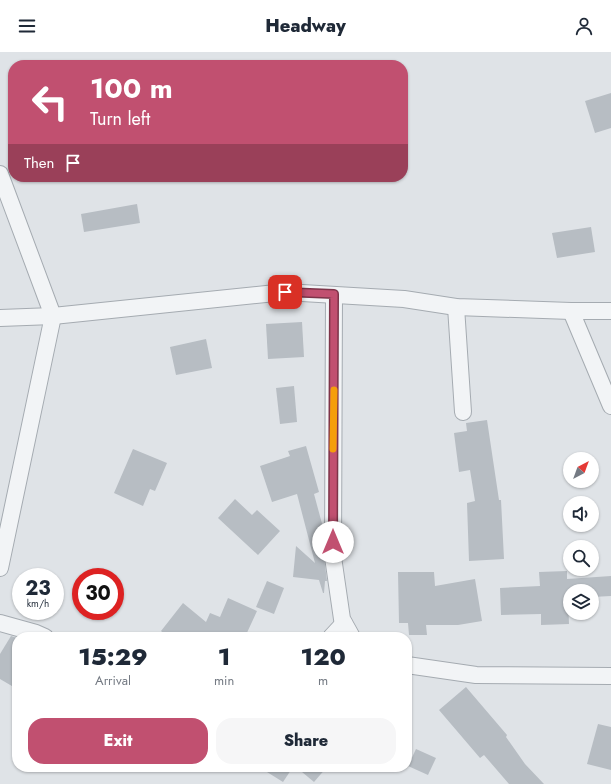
<!DOCTYPE html>
<html lang="en">
<head>
<meta charset="utf-8">
<style>
  :root { --surface:#fff; --page:#f6f6f7; --text:#1f2937; --muted:#747a83; --accent:#c15070 }
  body { margin:0; font-family:Jost,sans-serif; background:var(--page); color:var(--text); height:100vh; display:flex; flex-direction:column; font-size:15px; white-space:nowrap }
  * { box-sizing:border-box; margin:0 }
  p { font-size:13px; color:var(--muted) }
  .icon { flex:none; width:22px; height:22px; fill:none; stroke:currentColor; stroke-width:2; stroke-linecap:round; stroke-linejoin:round }
  .map { position:relative; flex:1; overflow:hidden }
  .side { position:absolute; left:12px; top:580px; width:400px; height:140px; display:flex; flex-direction:column; background:var(--surface); border-radius:16px; box-shadow:0 1px 3px #0004 }
  .side>* { flex:none }
  .top-card { position:absolute; left:8px; top:8px; width:400px; height:122px; border-radius:16px; box-shadow:0 1px 3px #0004; background:#c15070; color:#fff; overflow:hidden }
  .needle { width:26px; rotate:41deg }
  .fabs { position:absolute; left:563px; top:400px; display:grid; gap:8px }
  .fabs a { display:grid; place-items:center; width:36px; height:36px; border-radius:50%; background:var(--surface); box-shadow:0 1px 3px #0004; font-size:20px }
  .speed { position:absolute; left:12px; top:516px; display:flex; gap:8px; font-size:20px; font-weight:700; text-align:center }
  .speed>* { display:grid; place-content:center; width:52px; height:52px; border-radius:50%; background:var(--surface); box-shadow:0 1px 3px #0004; line-height:1 }
  .speed small { font-size:10px; font-weight:400 }
  .speed .limit { border:6px solid #d22; background:#fff; color:#111 }
  .pin { position:absolute; display:grid; place-items:center; width:34px; height:34px; color:#fff; margin:-17px; border-radius:8px; box-shadow:0 2px 6px #0006 }
  .me { position:absolute; width:44px; margin:-22px; rotate:0deg; stroke-linejoin:round; filter:drop-shadow(0 0 3px #0008) }
  .turn { display:flex; align-items:center; gap:14px; height:84px; padding:0 16px; font-size:18px }
  .turn .icon { width:52px; height:52px; stroke-width:2.5 }
  .turn b { display:block; font-size:28px; line-height:34px }
  .then { display:flex; align-items:center; height:38px; padding:0 16px; background:#0003; gap:8px; font-size:15px }
  .eta { display:flex; justify-content:space-evenly; align-items:center; height:68px; text-align:center }
  .eta b { font-size:24px; font-weight:800; line-height:28px }
  .button { display:flex; gap:8px; margin-top:auto; padding:8px 16px }
  .button a { flex:1; height:46px; border-radius:16px; background:var(--accent); color:#fff; font-size:16px; font-weight:800; line-height:46px; text-align:center }
  .button a+a { background:var(--page); color:var(--text) }
  header { display:flex; justify-content:space-between; align-items:center; height:52px; padding:0 16px; background:var(--surface); font-size:18px; font-weight:800 }
  .map>svg:first-child { display:block }
  .building { fill:#b7bdc3 }
  .lines { fill:none; stroke-linecap:round; stroke-linejoin:round }
  .street-casing { stroke:#a5abb1; stroke-width:18 }
  .street { stroke:#f2f4f6; stroke-width:16 }
  .route-casing { stroke:#7d3449; stroke-width:10 }
  .route { stroke:#c15070; stroke-width:7 }
  .slow { stroke:#f59e0b; stroke-width:7 }
</style>
</head>
<body>
<header><svg class="icon" aria-label="menu" viewBox="0 0 24 24"><path d="M4 6h16M4 12h16M4 18h16"/></svg>Headway<svg class="icon" aria-label="person" viewBox="0 0 24 24"><circle cx="12" cy="8" r="4"/><path d="M4 21q1-7 8-7t8 7"/></svg></header>
<div class="map">
<svg width="611" height="732" viewBox="0 0 611 732">
  <rect width="100%" height="100%" fill="#dfe3e7"/>
  <g class="building">
    <polygon points="611,41 611,76 595,81 585,49"/>
    <polygon points="137,152 140,171 84,180 81,162"/>
    <polygon points="591,175 595,200 557,206 552,181"/>
    <polygon points="302,270 304,305 268,307 266,272"/>
    <polygon points="206,287 212,316 176,323 170,295"/>
    <polygon points="294,334 297,370 280,372 276,336"/>
    <polygon points="487,368 499,448 501,448 504,507 469,509 467,451 475,449 470,418 459,420 454,381 467,379 466,371"/>
    <polygon points="306,394 319,440 314,442 324,479 324,505 327,529 325,529 324,541 323,541 319,528 293,525 296,494 315,511 297,442 272,450 260,414 290,404 288,399"/>
    <polygon points="133,397 167,411 155,439 150,437 143,454 114,441"/>
    <polygon points="235,447 252,463 257,458 280,479 258,503 218,466"/>
    <polygon points="567,519 567,527 611,524 611,544 592,545 592,539 570,539 570,547 568,547 569,572 541,573 541,562 501,563 500,536 540,534 539,520"/>
    <polygon points="398,520 434,520 435,534 475,527 482,569 458,573 426,573 427,583 409,583 408,571 399,571"/>
    <polygon points="267,529 284,536 274,562 256,555"/>
    <polygon points="228,546 257,559 245,585 168,585 161,579 183,551 206,570 210,561 220,565"/>
    <polygon points="11,584 17,586 17,637 0,627 0,602"/>
    <polygon points="466,635 507,683 506,685 525,712 544,732 509,732 484,703 480,706 439,658"/>
    <polygon points="598,672 611,675 611,718 587,712"/>
    <polygon points="416,697 436,706 428,723 408,714"/>
    <polygon points="259,715 293,715 283,730"/>
    <polygon points="296,715 327,715 314,730"/>
  </g>
  <g class="lines">
    <defs>
      <g id="street">
        <polyline points="0,122 53,264 0,516"/>
        <polyline points="334,243 333,505 342,567 352,585"/>
        <polyline points="456,255 463,360"/>
        <polyline points="571,259 611,354"/>
        <polyline points="0,266 53,264 285,240 404,247 456,255 571,259 611,259"/>
        <polyline points="0,571 36,581 45,585"/>
        <polyline points="331,585 344,571"/>
        <polyline points="407,613 476,623 611,624"/>
      </g>
    </defs>
    <use href="#street" class="street-casing"/>
    <use href="#street" class="street"/>
  </g>
  <g class="lines">
    <defs>
      <polyline id="route" points="285,240 334,242 333,490"/>
    </defs>
    <use href="#route" class="route-casing"/>
    <use href="#route" class="route"/>
    <polyline class="slow" points="333,397 334,338"/>
  </g>
</svg>
<div class="fabs">
<a><svg class="needle" viewBox="-14 -14 28 28"><path d="M0-13l5 13h-10z" fill="#e53935"/><path d="M0 13l5-13h-10z" fill="#747a83"/></svg></a>
<a><svg class="icon" aria-label="sound" viewBox="0 0 24 24"><path d="M4 9h4l5-4v14l-5-4H4zM17 9q2 3 0 6"/></svg></a>
<a><svg class="icon" aria-label="search" viewBox="0 0 24 24"><circle cx="10" cy="10" r="6"/><path d="M15 15l6 6"/></svg></a>
<a><svg class="icon" aria-label="layers" viewBox="0 0 24 24"><path d="M12 4l9 5-9 5-9-5zM3 14l9 5 9-5"/></svg></a>
</div>
<div class="speed"><div>23<small>km/h</small></div><div class="limit">30</div></div>
<div class="pin" style="left:285px;top:240px;background:#d93025"><svg class="icon" aria-label="arrive" viewBox="0 0 24 24"><path d="M6 21V4h12l-3 4 3 4H6"/></svg></div>
<svg class="me" style="left:333px;top:490px" viewBox="-20 -20 40 40"><circle r="19" fill="#fff"/><path d="M0-13L10 11 0 6-10 11z" fill="#c15070"/></svg>
<div class="top-card">
<div class="turn"><svg class="icon" aria-label="left" viewBox="0 0 24 24"><path d="M17 20v-9H6M10 6l-5 5 5 5"/></svg><div><b>100 m</b>Turn left</div></div>
<div class="then">Then<svg class="icon" aria-label="arrive" viewBox="0 0 24 24"><path d="M6 21V4h12l-3 4 3 4H6"/></svg></div>
</div>
<section class="side">
<div class="eta">
<div><b>15:29</b><p>Arrival</p></div>
<div><b>1</b><p>min</p></div>
<div><b>120</b><p>m</p></div>
</div>
<div class="button"><a>Exit</a><a>Share</a></div>
</section>
</div>
</body>
</html>
